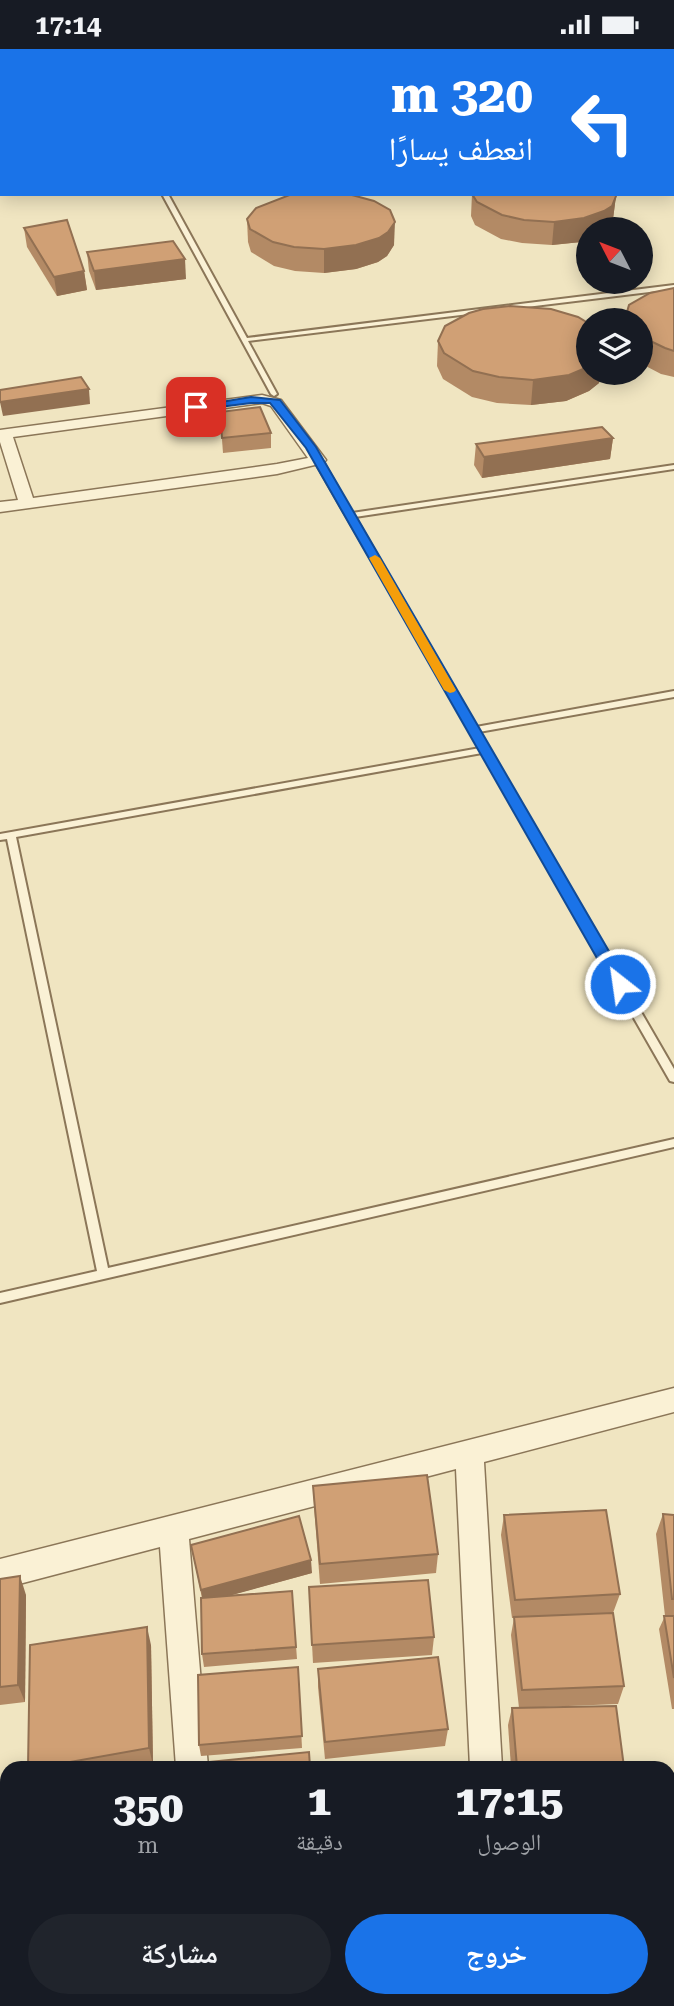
<!DOCTYPE html>
<html lang="ar">
<head>
<meta charset="utf-8">
<style>
  :root { --surface:#171b24; --page:#20242c; --text:#f1f3f6; --muted:#9ea1a6; --accent:#1a73e8 }
  body { margin:0; font-family:"Roboto Serif","Noto Naskh Arabic",serif; background:var(--page); color:var(--text); direction:rtl; height:100vh; display:flex; flex-direction:column; font-size:26px; white-space:nowrap }
  * { box-sizing:border-box; margin:0 }
  p { font-size:23px; color:var(--muted) }
  .icon { flex:none; width:38px; height:38px; fill:none; stroke:currentColor; stroke-width:2; stroke-linecap:round; stroke-linejoin:round }
  .map { position:relative; flex:1; overflow:hidden; direction:ltr }
  .panel { position:absolute; left:0px; top:1712px; width:676px; height:247px; display:flex; flex-direction:column; background:var(--surface); border-radius:21px 21px 0 0; box-shadow:0 4px 18px #0003; direction:rtl }
  .panel>* { flex:none }
  .guide { position:absolute; left:0px; top:0px; width:676px; height:147px; box-shadow:0 4px 18px #0003; direction:rtl; background:#1a73e8; color:#fff; overflow:hidden }
  .needle { width:46px; rotate:312deg }
  .tools { position:absolute; left:576px; top:168px; display:grid; gap:14px }
  .tools a { display:grid; place-items:center; width:77px; height:77px; border-radius:50%; background:var(--surface); box-shadow:0 4px 18px #0003; font-size:35px }
  .pin { position:absolute; display:grid; place-items:center; width:60px; height:60px; color:#fff; margin:-30px; border-radius:14px; box-shadow:0 4px 10px #0006 }
  .me { position:absolute; width:77px; margin:-38px; rotate:330deg; stroke-linejoin:round; filter:drop-shadow(0 0 5px #0008) }
  .turn { display:flex; align-items:center; gap:24px; height:147px; padding:0 28px; font-size:32px }
  .turn .icon { width:91px; height:91px; stroke-width:2.5 }
  .turn b { display:block; font-size:49px; line-height:60px }
  .eta { display:flex; justify-content:space-evenly; align-items:center; height:119px; text-align:center }
  .eta b { font-size:42px; font-weight:800; line-height:49px }
  .primary-button { display:flex; gap:14px; margin-top:auto; padding:14px 28px }
  .primary-button a { flex:1; height:80px; border-radius:42px; background:var(--accent); color:#fff; font-size:28px; font-weight:800; line-height:80px; text-align:center }
  .primary-button a+a { background:var(--page); color:var(--text) }
  .status { display:flex; justify-content:space-between; align-items:center; height:49px; padding:0 35px; background:var(--surface); direction:ltr }
  .status svg { height:19px; fill:currentColor }
  .map>svg:first-child { display:block }
  .lines { fill:none; stroke-linecap:round; stroke-linejoin:round }
  .lane-casing { stroke:#8b7658; stroke-width:4 }
  .street-casing { stroke:#8b7658; stroke-width:3 }
  .lane { fill:#faf1d5; fill-rule:evenodd }
  .street { fill:#faf1d5; fill-rule:evenodd }
  .wall { fill:#b38a65 }
  .shaded-wall { fill:#927052 }
  .building { fill:#d0a075; stroke:#927052; stroke-width:2 }
  .route { fill:#1a73e8; stroke:#114b97; stroke-width:2 }
  .slow { fill:#f59e0b }
</style>
</head>
<body>
<div class="status"><b>17:14</b><svg viewBox="0 0 49 12"><path d="M0 12V9h3v3zM5 12V6h3v6zM10 12V3h3v9zM15 12V0h3v12zM26 1h20v11H26zM47 4h2v5h-2z"/></svg></div>
<div class="map">
<svg width="674" height="1957" viewBox="0 0 674 1957">
  <rect width="100%" height="100%" fill="#f0e5c1"/>
  <g class="lines">
    <defs>
      <g id="lane">
        <polygon points="162,145 168,145 247,289 674,236 674,240 248,292 277,345 274,347 271,345"/>
        <polygon points="318,409 322,411 352,464 674,416 674,420 355,468 476,678 674,642 674,648 479,683 674,1020 674,1033 670,1032 482,704 16,788 108,1219 674,1090 674,1098 0,1254 0,1244 97,1222 7,790 0,791 0,785 480,699 314,411"/>
      </g>
      <g id="street">
        <path d="M262 346 281 351 326 411 323 414 277 425 0 463V453L18 451 0 393V381ZM262 354 271 357 308 409 277 415 33 449 13 388Z"/>
        <polygon points="674,1339 674,1363 484,1413 502,1718 470,1718 456,1420 189,1490 208,1718 176,1718 160,1498 0,1540 0,1510"/>
        <polygon points="668,1935 674,1935 674,1957 563,1957 560,1951 668,1951"/>
        <polygon points="192,1951 228,1951 229,1957 193,1957"/>
        <polygon points="319,1951 477,1951 474,1957 317,1957"/>
        <rect x="481" y="1951" width="36" height="6"/>
      </g>
    </defs>
    <use href="#lane" class="lane-casing"/>
    <use href="#street" class="street-casing"/>
    <use href="#lane" class="lane"/>
    <use href="#street" class="street"/>
  </g>
  <g class="wall">
    <polygon points="472,145 615,145 616,147 613,170 609,180 588,180 588,190 581,193 552,196 522,194 501,190 475,176 471,167"/>
    <polygon points="247,170 394,196 387,207 378,213 356,220 324,224 295,222 274,217 251,203 248,193"/>
    <polygon points="24,179 84,222 87,241 57,247 27,198"/>
    <polygon points="87,203 186,230 96,241 89,222"/>
    <polygon points="674,239 674,328 661,325 640,314 640,271 625,271 629,256"/>
    <polygon points="438,292 599,334 589,342 566,352 531,356 497,354 472,348 443,330 437,317"/>
    <polygon points="220,363 271,384 271,399 223,404"/>
    <polygon points="613,389 610,410 482,429 474,416 476,395"/>
    <polygon points="313,1437 438,1505 436,1524 320,1535 314,1457"/>
    <polygon points="663,1465 674,1466 674,1660 672,1660 659,1580 665,1567 656,1485"/>
    <polygon points="504,1466 620,1545 613,1564 624,1637 618,1655 519,1659 511,1586 514,1569 512,1569 501,1486"/>
    <polygon points="191,1496 312,1524 231,1546 292,1542 297,1610 204,1618 202,1605 202,1549"/>
    <polygon points="0,1530 26,1546 25,1653 0,1656"/>
    <polygon points="309,1538 434,1588 432,1606 313,1614"/>
    <polygon points="151,1596 153,1716 137,1718 28,1718"/>
    <polygon points="298,1618 302,1699 201,1707 199,1696"/>
    <polygon points="318,1620 448,1680 445,1697 325,1710 318,1638"/>
    <polygon points="512,1659 624,1718 511,1718 508,1676"/>
  </g>
  <g class="shaded-wall">
    <polygon points="2,43 2,65 0,65 0,44"/>
    <polygon points="616,147 613,170 609,180 588,180 588,190 581,193 552,196 554,173"/>
    <polygon points="395,173 394,196 387,207 378,213 356,220 324,224 324,200"/>
    <polygon points="185,210 186,230 96,241 94,222"/>
    <polygon points="84,222 87,241 57,247 54,228"/>
    <polygon points="588,318 588,324 602,324 599,334 589,342 566,352 531,356 533,331"/>
    <polygon points="89,340 90,355 3,367 0,353"/>
    <polygon points="613,389 610,410 482,429 484,408"/>
    <polygon points="311,1511 312,1524 203,1554 201,1541"/>
    <polygon points="20,1527 26,1546 25,1653 18,1636"/>
    <polygon points="147,1578 151,1596 153,1716 149,1699"/>
  </g>
  <g class="building">
    <polygon points="0,0 121,0 122,2 2,2 2,43 0,44"/>
    <polygon points="0,63 2,63 2,99 0,100"/>
    <polygon points="292,145 352,146 374,152 390,161 395,173 388,183 379,189 356,196 324,200 294,198 273,193 250,180 247,170 256,159"/>
    <polygon points="472,145 615,145 616,147 612,157 604,162 584,169 554,173 524,171 502,166 477,153"/>
    <polygon points="67,171 84,222 54,228 24,179"/>
    <polygon points="173,192 185,210 94,222 87,203"/>
    <polygon points="674,239 674,302 665,299 640,287 640,271 626,271 625,270 629,256 650,244"/>
    <polygon points="510,257 551,260 578,268 588,274 588,318 569,326 533,331 499,328 473,322 444,304 438,292 445,277 469,264 483,260"/>
    <polygon points="81,328 89,340 0,353 0,341"/>
    <polygon points="260,358 271,384 222,389 220,363"/>
    <polygon points="602,378 613,389 484,408 476,395"/>
    <polygon points="427,1426 438,1505 320,1515 313,1437"/>
    <polygon points="606,1461 620,1545 515,1551 504,1466"/>
    <polygon points="663,1465 674,1466 674,1550 672,1550"/>
    <polygon points="299,1467 311,1511 201,1541 191,1496"/>
    <polygon points="20,1527 18,1636 0,1638 0,1530"/>
    <polygon points="428,1531 434,1588 312,1596 309,1538"/>
    <polygon points="292,1542 296,1598 202,1605 201,1549"/>
    <polygon points="613,1564 624,1637 522,1641 514,1568"/>
    <polygon points="664,1567 674,1567 674,1629"/>
    <polygon points="147,1578 149,1699 42,1718 28,1718 30,1596"/>
    <polygon points="438,1608 448,1680 325,1693 318,1620"/>
    <polygon points="298,1618 302,1687 199,1696 198,1626"/>
    <polygon points="616,1657 624,1718 517,1718 512,1659"/>
    <polygon points="309,1703 310,1718 210,1718 210,1713"/>
  </g>
  <polygon class="route" points="251,348 280,351 316,398 628,935 625,939 614,939 306,399 270,354 251,354 196,361 191,358"/>
  <polygon class="slow" points="375,506 380,509 456,641 454,643 450,644 444,641 369,509"/>
</svg>
<div class="tools">
<a><svg class="needle" viewBox="-14 -14 28 28"><path d="M0-13l5 13h-10z" fill="#e53935"/><path d="M0 13l5-13h-10z" fill="#9ea1a6"/></svg></a>
<a><svg class="icon" aria-label="layers" viewBox="0 0 24 24"><path d="M12 4l9 5-9 5-9-5zM3 14l9 5 9-5"/></svg></a>
</div>
<div class="pin" style="left:196px;top:358px;background:#d93025"><svg class="icon" aria-label="arrive" viewBox="0 0 24 24"><path d="M6 21V4h12l-3 4 3 4H6"/></svg></div>
<svg class="me" style="left:620px;top:935px" viewBox="-20 -20 40 40"><circle r="17" fill="#1a73e8" stroke="#fff" stroke-width="3"/><path d="M0-11L8 9 0 5-8 9z" fill="#fff"/></svg>
<div class="guide">
<div class="turn"><svg class="icon" aria-label="left" viewBox="0 0 24 24"><path d="M17 20v-9H6M10 6l-5 5 5 5"/></svg><div><b>320 m</b>انعطف يسارًا</div></div>
</div>
<section class="panel">
<div class="eta">
<div><b>17:15</b><p>الوصول</p></div>
<div><b>1</b><p>دقيقة</p></div>
<div><b>350</b><p>m</p></div>
</div>
<div class="primary-button"><a>خروج</a><a>مشاركة</a></div>
</section>
</div>
</body>
</html>
